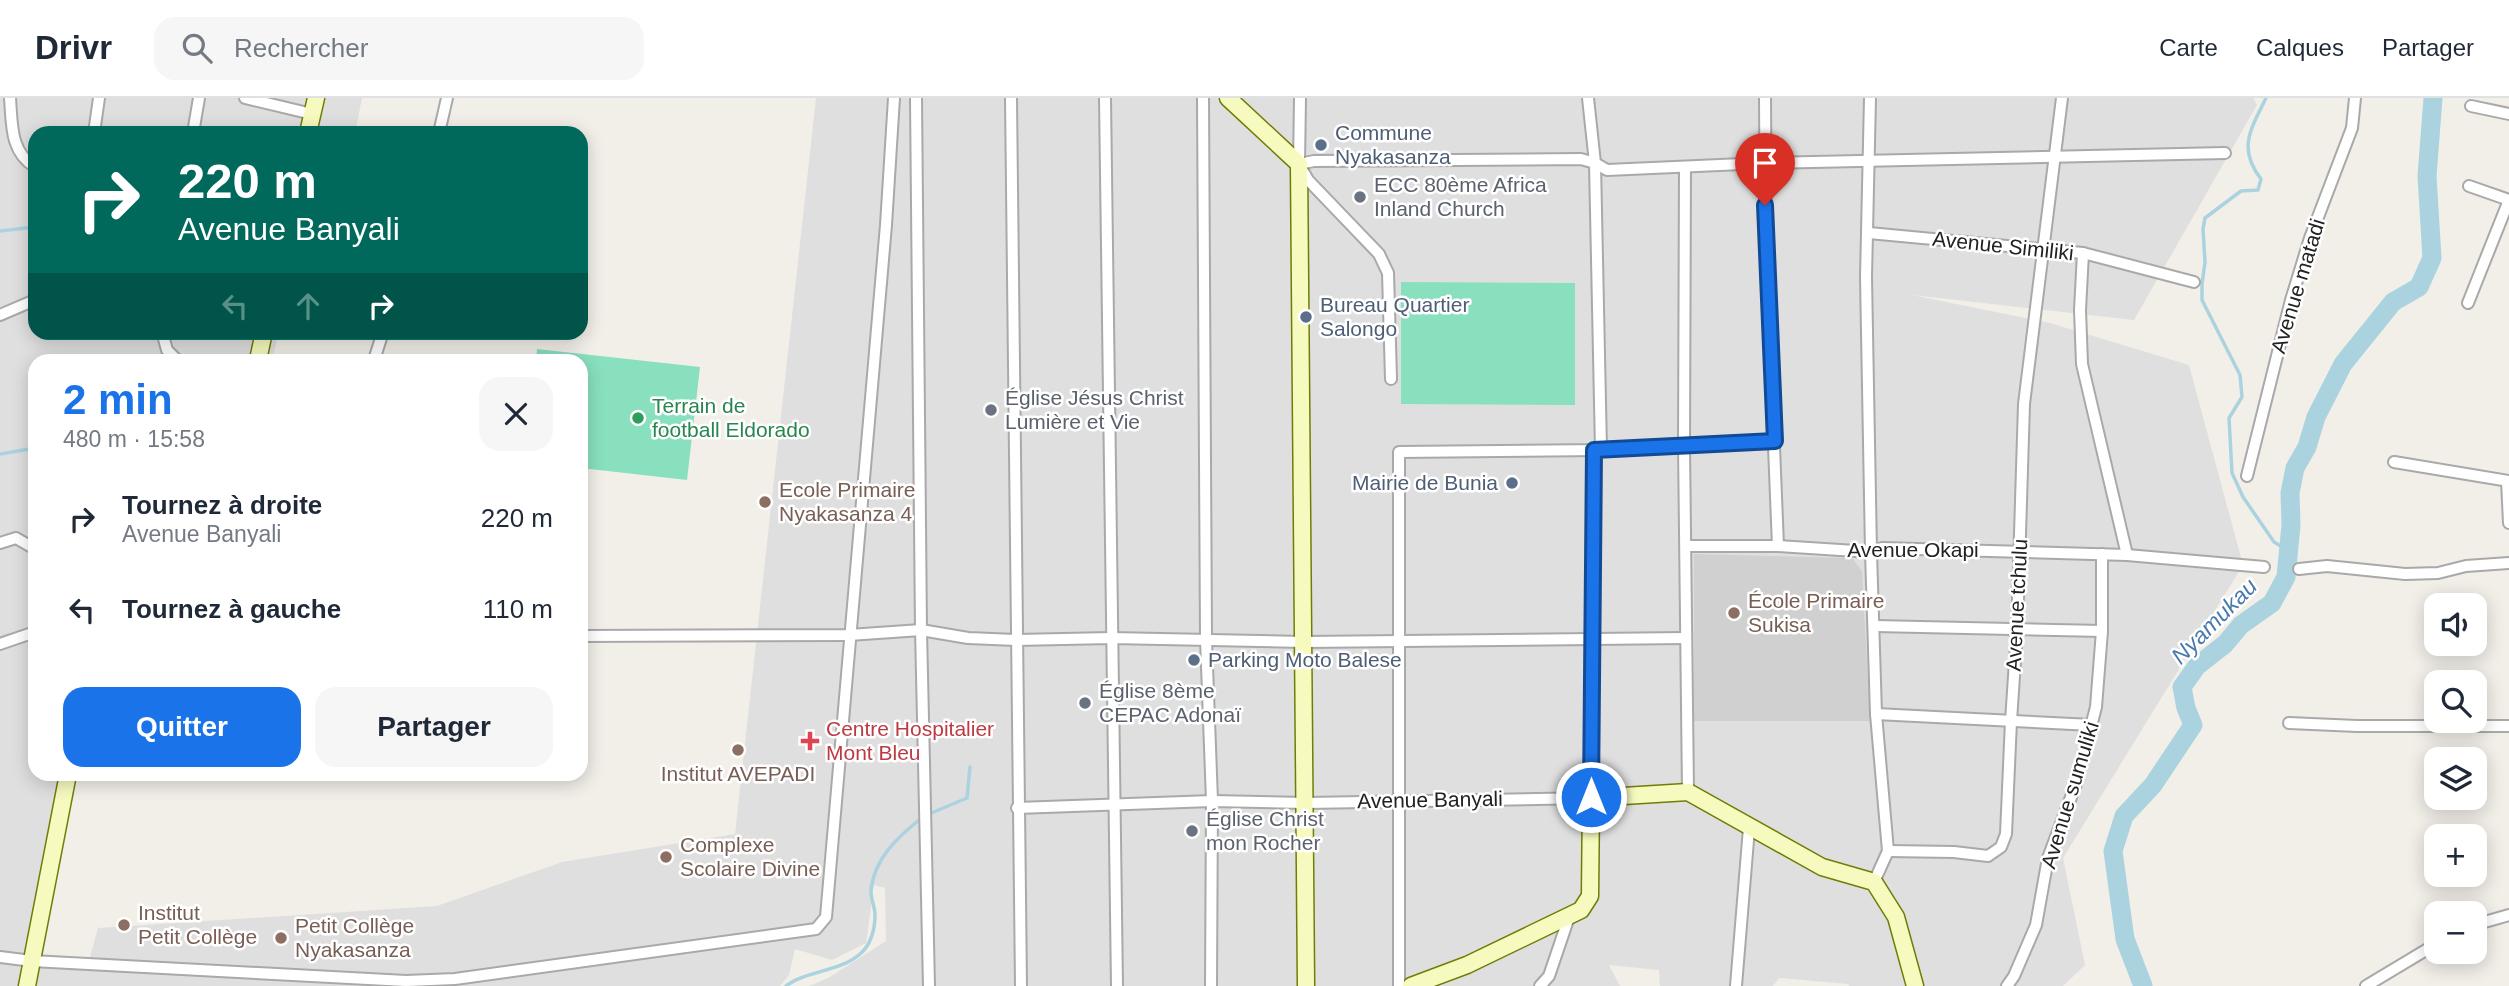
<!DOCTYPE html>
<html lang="fr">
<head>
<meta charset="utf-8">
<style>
  :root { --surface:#fff; --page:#f6f6f7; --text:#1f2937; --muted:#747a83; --line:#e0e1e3; --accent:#1a73e8 }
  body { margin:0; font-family:Helvetica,sans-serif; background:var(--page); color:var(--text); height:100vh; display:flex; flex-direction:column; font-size:26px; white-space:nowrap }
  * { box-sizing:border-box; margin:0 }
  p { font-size:23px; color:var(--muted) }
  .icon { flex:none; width:38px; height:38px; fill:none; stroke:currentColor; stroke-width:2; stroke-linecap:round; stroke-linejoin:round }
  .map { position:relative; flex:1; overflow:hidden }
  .side { position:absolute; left:28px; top:256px; width:560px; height:427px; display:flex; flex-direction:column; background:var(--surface); border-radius:21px; box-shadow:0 4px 18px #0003 }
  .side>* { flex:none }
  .hud { position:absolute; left:28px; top:28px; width:560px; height:214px; border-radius:21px; box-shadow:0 4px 18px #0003; background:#00695c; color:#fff; overflow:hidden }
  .fabs { position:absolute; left:2424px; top:495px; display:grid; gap:14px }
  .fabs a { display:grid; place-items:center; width:63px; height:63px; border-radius:14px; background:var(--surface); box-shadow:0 4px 18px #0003; font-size:35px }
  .pin { position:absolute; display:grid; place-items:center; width:60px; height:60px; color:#fff; margin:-72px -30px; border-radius:50% 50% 50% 0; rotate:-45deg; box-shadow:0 0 7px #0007 }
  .pin .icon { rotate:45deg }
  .me { position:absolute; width:77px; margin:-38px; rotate:0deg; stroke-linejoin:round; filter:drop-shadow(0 0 5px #0008) }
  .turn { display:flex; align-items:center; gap:24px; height:147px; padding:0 35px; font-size:32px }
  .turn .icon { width:91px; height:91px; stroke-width:2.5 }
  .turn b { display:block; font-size:49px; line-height:60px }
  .lanes { display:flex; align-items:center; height:66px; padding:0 35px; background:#0003; justify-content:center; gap:35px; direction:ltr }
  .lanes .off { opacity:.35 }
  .round { display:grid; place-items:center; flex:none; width:74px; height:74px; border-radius:21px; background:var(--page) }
  .overview { display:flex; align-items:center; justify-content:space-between; height:119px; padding:0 35px }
  h1 { font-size:42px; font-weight:600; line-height:52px; color:var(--accent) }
  .primary-button { display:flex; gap:14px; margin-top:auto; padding:14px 35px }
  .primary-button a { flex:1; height:80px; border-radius:21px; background:var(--accent); color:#fff; font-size:28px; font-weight:600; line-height:80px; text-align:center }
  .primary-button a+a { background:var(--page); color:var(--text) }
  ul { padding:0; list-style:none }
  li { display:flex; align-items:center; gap:21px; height:91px; padding:0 35px }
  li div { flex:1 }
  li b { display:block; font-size:26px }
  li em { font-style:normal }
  header { display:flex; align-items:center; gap:42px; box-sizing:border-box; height:98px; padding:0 35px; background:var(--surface); border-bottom:2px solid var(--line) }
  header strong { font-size:33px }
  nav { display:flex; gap:38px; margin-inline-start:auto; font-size:24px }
  .search { width:490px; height:63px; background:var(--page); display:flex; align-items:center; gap:18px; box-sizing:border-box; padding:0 24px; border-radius:21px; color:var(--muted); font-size:26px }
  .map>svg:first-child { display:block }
  .residential { fill:#e0dfdf }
  .religious { fill:#d0d0d0 }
  .pitch { fill:#88e0be }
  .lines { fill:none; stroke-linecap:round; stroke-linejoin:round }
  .stream { stroke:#aad3df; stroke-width:3.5 }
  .river { stroke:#aad3df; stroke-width:19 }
  .street-casing { stroke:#a9a9a9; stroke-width:14 }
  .secondary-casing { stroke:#707d05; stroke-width:19 }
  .street { stroke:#fff; stroke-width:10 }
  .secondary { stroke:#f7fabf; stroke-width:16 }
  .route-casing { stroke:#114b97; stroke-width:18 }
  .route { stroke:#1a73e8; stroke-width:12 }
  .service-dot { fill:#5c6f8a; stroke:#fff; stroke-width:2.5 }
  .worship-dot { fill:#6b7280; stroke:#fff; stroke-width:2.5 }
  .leisure-dot { fill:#2e9e5b; stroke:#fff; stroke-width:2.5 }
  .education-dot { fill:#8d6e63; stroke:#fff; stroke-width:2.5 }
  .health-dot { fill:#e0444e; stroke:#fff; stroke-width:2.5 }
  .labels { text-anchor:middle; stroke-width:5; stroke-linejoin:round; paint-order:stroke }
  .service-label { font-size:21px; fill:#4e5e75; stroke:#fff; text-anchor:start }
  .worship-label { font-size:21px; fill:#5b616d; stroke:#fff; text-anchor:start }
  .street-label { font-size:21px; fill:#222; stroke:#fff }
  .leisure-label { font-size:21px; fill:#27864d; stroke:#fff; text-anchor:start }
  .education-label { font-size:21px; fill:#785e54; stroke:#fff; text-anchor:start }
  .health-label { font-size:21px; fill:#be3a42; stroke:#fff; text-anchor:start }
  .water-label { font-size:23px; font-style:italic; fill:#4a7aab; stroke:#fff }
</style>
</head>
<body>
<header>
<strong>Drivr</strong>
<div class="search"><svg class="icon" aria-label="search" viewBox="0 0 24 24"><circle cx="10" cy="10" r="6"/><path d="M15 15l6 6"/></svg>Rechercher</div>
<nav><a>Carte</a><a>Calques</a><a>Partager</a></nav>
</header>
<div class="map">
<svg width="2509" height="888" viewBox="0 0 2509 888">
  <rect width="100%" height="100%" fill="#f2efe9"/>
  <polygon class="residential" points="0,0 362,0 355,35 35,35 35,234 279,235 272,262 35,262 35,676 78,676 28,861 90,859 98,830 437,808 562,764 735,736 816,0 2253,0 2257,7 2134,222 1912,197 2050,225 2189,267 2243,467 2063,760 2085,867 2063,888 1849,888 1848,886 1779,880 1773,888 1660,888 1659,872 1609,867 1620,888 809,888 830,879 886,843 885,790 874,787 866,845 832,862 795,851 789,877 780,888 0,888"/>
  <polygon class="religious" points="1694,456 1852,460 1862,473 1870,623 1694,623"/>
  <g class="pitch">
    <polygon points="1401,184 1575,185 1575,307 1401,306"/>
    <polygon points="537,251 700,269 687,382 581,370 581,262 536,262"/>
  </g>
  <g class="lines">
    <g class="stream">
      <path d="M2266 0C2251 31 2237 50 2261 81L2258 92 2241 93 2205 120 2203 131 2205 164 2202 186V202L2240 277 2242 299 2229 320 2232 375 2243 399 2274 444 2289 453"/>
      <polyline points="0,133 35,129"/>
      <polyline points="0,356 35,350"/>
      <polyline points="929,716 967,700 970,669"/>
      <path d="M786 888C807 872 840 874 860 856 871 847 875 831 875 817 875 808 870 800 871 791 875 760 897 740 919 722"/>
    </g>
    <polyline class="river" points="2143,888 2125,841 2113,753 2124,718 2153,687 2193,627 2186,610 2182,589 2197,568 2225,546 2241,527 2272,505 2286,479 2291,427 2290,395 2295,370 2307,349 2316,319 2343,266 2393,204 2419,189 2432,160 2427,78 2433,0"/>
    <defs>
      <g id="street">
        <path d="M10 0C12 26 10 54 35 69"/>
        <polyline points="245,0 312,16"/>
        <polyline points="916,0 921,532 929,888"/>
        <polyline points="1011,0 1021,888"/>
        <polyline points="1105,0 1117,888"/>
        <polyline points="1203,0 1206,541 1212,703 1211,888"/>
        <polyline points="1300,0 1299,66 1308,82 1379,156 1388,175 1391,281"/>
        <polyline points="1588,0 1595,65 1601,352"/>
        <polyline points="1765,0 1766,150 1778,448"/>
        <polyline points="1870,0 1866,179 1871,454 1876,616 1888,753 1874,784"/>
        <polyline points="2471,8 2509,16"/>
        <polyline points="94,35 99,0"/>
        <polyline points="193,35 199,0"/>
        <polyline points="439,35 447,0"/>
        <polyline points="1299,66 1314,63 1581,61 1595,65 1607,72 1765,65 2225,55"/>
        <polyline points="1685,69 1684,348 1688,694"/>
        <polyline points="2469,88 2509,102"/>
        <polyline points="1869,135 2083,155 2194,184"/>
        <polyline points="2083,155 2080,212 2082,266 2127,457"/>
        <polyline points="2468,205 2509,102"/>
        <polyline points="0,217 35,202"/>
        <polyline points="162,234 167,252 177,262"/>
        <polyline points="374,262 383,234"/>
        <polyline points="2394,364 2509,383"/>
        <polyline points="2247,378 2291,202 2310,140 2352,30 2355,0"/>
        <polyline points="2507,383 2509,425"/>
        <polyline points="0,445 16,440 35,451"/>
        <polyline points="1687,448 1778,448 1871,454 1882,450 2127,457 2264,469"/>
        <polyline points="2299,471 2327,468 2405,476 2438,475 2466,468 2509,465"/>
        <polyline points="1875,528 2102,533"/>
        <polyline points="581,538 849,537 921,532 968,540 1016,542 1111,540 1304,544 1686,540"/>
        <polyline points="0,546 35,534"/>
        <polyline points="1876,616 2092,627"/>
        <polyline points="2289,625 2357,628 2509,628"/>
        <polyline points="1017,710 1212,703 1306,705 1591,700 1594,352"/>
        <polyline points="1888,753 1954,754 1988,758 2001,749 2006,736 2011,623 2017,533 2024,306 2062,0"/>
        <polyline points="2474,827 2509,817"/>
        <polyline points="0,859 32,863 406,883 455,881 816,831 826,819 886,127 894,0"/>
        <polyline points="1399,888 1399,354 1601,352 1775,343"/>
        <polyline points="1540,888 1549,878 1569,819"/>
        <polyline points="1736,888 1749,730"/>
        <polyline points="2007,888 2014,878 2036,827 2048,760 2076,686 2096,609 2102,533 2102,456"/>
        <polyline points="2366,888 2436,846"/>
      </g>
      <g id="secondary">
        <polyline points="1228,0 1299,66 1306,888"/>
        <polyline points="308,35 316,0"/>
        <polyline points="258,262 264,234"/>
        <polyline points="27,888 68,676"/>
        <polyline points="1411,888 1467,867 1581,812 1590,798 1591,700 1688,694 1822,769 1874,784 1896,819 1915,888"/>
      </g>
    </defs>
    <use href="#street" class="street-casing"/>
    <use href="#secondary" class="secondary-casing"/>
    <use href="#street" class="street"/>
    <use href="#secondary" class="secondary"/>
  </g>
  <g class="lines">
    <defs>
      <polyline id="route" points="1591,699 1594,352 1775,343 1765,107"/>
    </defs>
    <use href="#route" class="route-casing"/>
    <use href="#route" class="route"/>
  </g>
  <g class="service-dot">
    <circle cx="1321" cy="47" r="7"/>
    <circle cx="1306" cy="219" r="7"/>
    <circle cx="1512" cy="385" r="7"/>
    <circle cx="1194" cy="562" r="7"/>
  </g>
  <g class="worship-dot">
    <circle cx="1360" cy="99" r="7"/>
    <circle cx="991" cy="312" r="7"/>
    <circle cx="1085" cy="605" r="7"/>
    <circle cx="1192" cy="733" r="7"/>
  </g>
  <circle class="leisure-dot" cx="638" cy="320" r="7"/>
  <g class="education-dot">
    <circle cx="765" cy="404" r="7"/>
    <circle cx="1734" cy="515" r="7"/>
    <circle cx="738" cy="652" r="7"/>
    <circle cx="666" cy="759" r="7"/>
    <circle cx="124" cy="827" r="7"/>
    <circle cx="281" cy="840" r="7"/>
  </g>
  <path class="health-dot" d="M806.5 632.5h7v7h7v7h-7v7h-7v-7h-7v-7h7z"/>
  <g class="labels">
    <g class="service-label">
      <text x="1335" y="42">Commune<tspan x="1335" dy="24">Nyakasanza</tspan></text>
      <text x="1320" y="214">Bureau Quartier<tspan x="1320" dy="24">Salongo</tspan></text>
      <text x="1498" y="392" text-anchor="end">Mairie de Bunia</text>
      <text x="1208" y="569">Parking Moto Balese</text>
    </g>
    <g class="worship-label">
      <text x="1374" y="94">ECC 80ème Africa<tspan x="1374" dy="24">Inland Church</tspan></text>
      <text x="1005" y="307">Église Jésus Christ<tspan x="1005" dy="24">Lumière et Vie</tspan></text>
      <text x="1099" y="600">Église 8ème<tspan x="1099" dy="24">CEPAC Adonaï</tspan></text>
      <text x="1206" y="728">Église Christ<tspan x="1206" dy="24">mon Rocher</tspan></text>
    </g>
    <g class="street-label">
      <text transform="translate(2003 148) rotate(6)" y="7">Avenue Similiki</text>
      <text transform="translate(2298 188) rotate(-73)" y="7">Avenue matadi</text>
      <text x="1913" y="459">Avenue Okapi</text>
      <text transform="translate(2017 507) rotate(-87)" y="7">Avenue tchulu</text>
      <text transform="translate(2070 697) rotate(-73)" y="7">Avenue sumuliki</text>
      <text transform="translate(1430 702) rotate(-1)" y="7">Avenue Banyali</text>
    </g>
    <g class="leisure-label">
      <text x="652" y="315">Terrain de<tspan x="652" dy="24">football Eldorado</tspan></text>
    </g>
    <g class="education-label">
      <text x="779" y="399">Ecole Primaire<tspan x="779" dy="24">Nyakasanza 4</tspan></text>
      <text x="1748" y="510">École Primaire<tspan x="1748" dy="24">Sukisa</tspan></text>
      <text x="738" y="683" text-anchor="middle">Institut AVEPADI</text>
      <text x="680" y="754">Complexe<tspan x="680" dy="24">Scolaire Divine</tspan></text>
      <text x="138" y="822">Institut<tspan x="138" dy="24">Petit Collège</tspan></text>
      <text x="295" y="835">Petit Collège<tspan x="295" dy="24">Nyakasanza</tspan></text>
    </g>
    <g class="health-label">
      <text x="826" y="638">Centre Hospitalier<tspan x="826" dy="24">Mont Bleu</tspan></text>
    </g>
    <g class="water-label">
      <text transform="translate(2214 523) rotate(-45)" y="8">Nyamukau</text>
    </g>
  </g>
</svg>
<div class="fabs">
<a><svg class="icon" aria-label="sound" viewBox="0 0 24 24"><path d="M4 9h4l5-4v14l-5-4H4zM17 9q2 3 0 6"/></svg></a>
<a><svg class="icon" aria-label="search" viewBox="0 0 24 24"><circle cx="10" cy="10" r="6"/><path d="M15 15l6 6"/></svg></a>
<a><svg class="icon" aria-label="layers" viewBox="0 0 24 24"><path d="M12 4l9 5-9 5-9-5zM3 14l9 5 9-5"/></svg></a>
<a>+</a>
<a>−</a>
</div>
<div class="pin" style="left:1765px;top:107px;background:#d93025"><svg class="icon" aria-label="arrive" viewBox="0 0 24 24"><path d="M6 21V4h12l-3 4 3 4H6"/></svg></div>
<svg class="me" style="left:1591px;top:699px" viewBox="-20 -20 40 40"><circle r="17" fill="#1a73e8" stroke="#fff" stroke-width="3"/><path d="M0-11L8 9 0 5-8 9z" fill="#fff"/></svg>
<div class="hud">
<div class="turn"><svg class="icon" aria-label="right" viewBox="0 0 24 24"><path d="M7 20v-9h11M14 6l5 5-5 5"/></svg><div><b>220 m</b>Avenue Banyali</div></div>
<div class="lanes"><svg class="icon off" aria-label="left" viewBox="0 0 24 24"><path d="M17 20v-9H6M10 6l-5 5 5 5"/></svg><svg class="icon off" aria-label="ahead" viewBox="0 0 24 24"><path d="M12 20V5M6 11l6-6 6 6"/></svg><svg class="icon" aria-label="right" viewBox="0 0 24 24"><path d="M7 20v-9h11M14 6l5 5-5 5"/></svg></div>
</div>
<section class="side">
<div class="overview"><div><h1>2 min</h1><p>480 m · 15:58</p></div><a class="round"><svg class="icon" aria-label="close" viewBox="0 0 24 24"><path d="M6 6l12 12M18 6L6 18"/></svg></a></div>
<ul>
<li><svg class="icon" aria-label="right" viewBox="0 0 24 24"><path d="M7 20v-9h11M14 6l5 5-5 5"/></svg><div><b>Tournez à droite</b><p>Avenue Banyali</p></div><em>220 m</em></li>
<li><svg class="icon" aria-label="left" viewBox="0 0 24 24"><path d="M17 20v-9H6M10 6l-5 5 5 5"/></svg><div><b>Tournez à gauche</b></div><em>110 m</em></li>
</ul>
<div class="primary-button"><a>Quitter</a><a>Partager</a></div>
</section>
</div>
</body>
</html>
